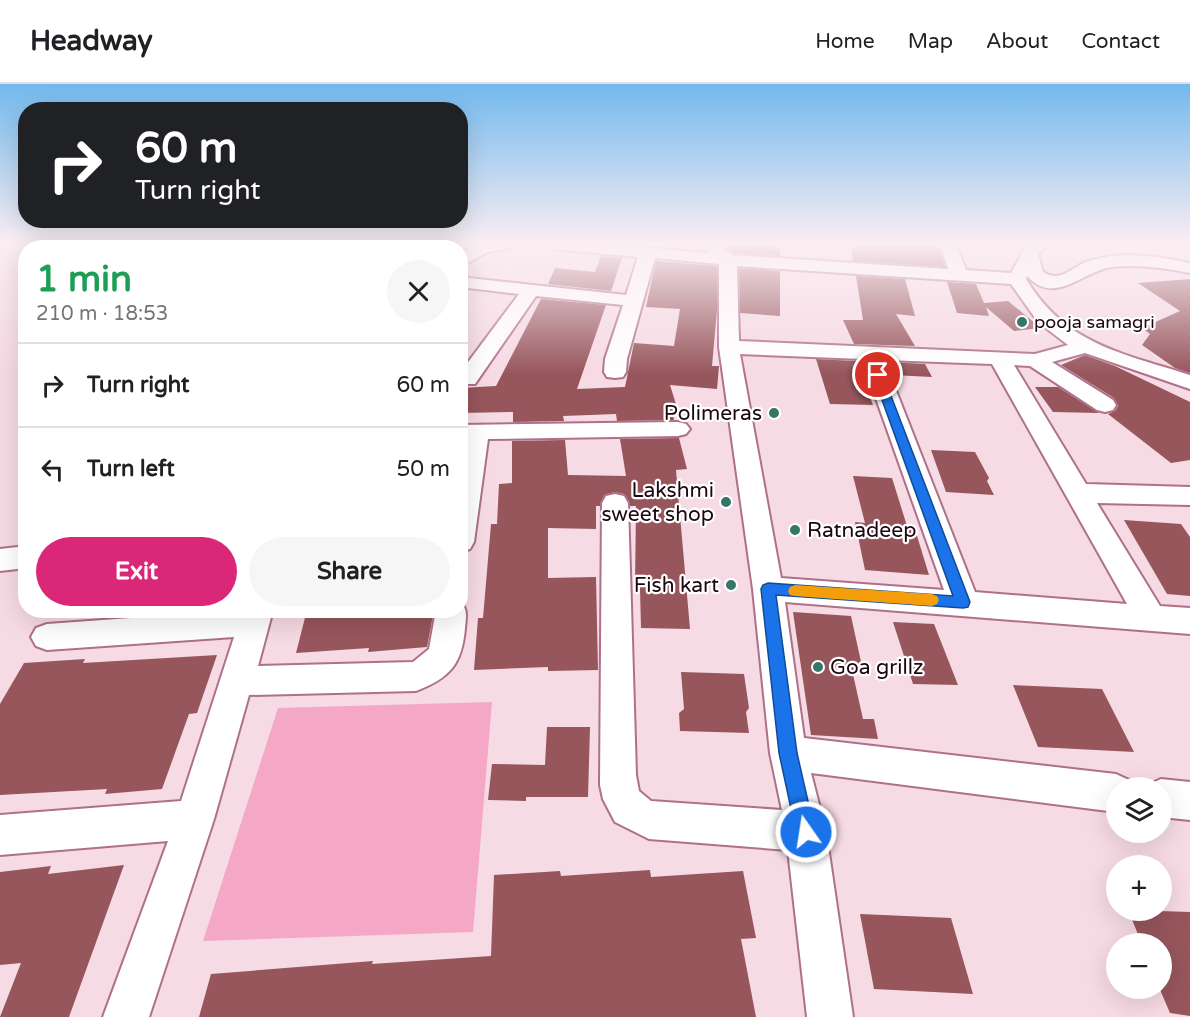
<!DOCTYPE html>
<html lang="en">
<head>
<meta charset="utf-8">
<style>
  :root { --surface:#fff; --page:#f6f6f6; --text:#202124; --muted:#757577; --line:#e0e0e0; --accent:#db2777 }
  body { margin:0; font-family:"Varela Round",sans-serif; background:var(--page); color:var(--text); height:100vh; display:flex; flex-direction:column; font-size:22px; white-space:nowrap }
  * { box-sizing:border-box; margin:0 }
  p { font-size:20px; color:var(--muted) }
  .icon { flex:none; width:33px; height:33px; fill:none; stroke:currentColor; stroke-width:2; stroke-linecap:round; stroke-linejoin:round }
  .map { position:relative; flex:1; overflow:hidden }
  .sheet { position:absolute; left:18px; top:156px; width:450px; height:378px; display:flex; flex-direction:column; background:var(--surface); border-radius:24px; box-shadow:0 6px 24px #0002 }
  .sheet>* { flex:none }
  .guide { position:absolute; left:18px; top:18px; width:450px; height:126px; border-radius:24px; box-shadow:0 6px 24px #0002; background:#202124; color:#fff; overflow:hidden }
  .controls { position:absolute; left:1106px; top:693px; display:grid; gap:12px }
  .controls a { display:grid; place-items:center; width:66px; height:66px; border-radius:50%; background:var(--surface); box-shadow:0 6px 24px #0002; font-size:30px }
  .pin { position:absolute; display:grid; place-items:center; width:51px; height:51px; color:#fff; margin:-26px; border:3px solid #fff; border-radius:50%; box-shadow:0 2px 6px #0007 }
  .me { position:absolute; width:66px; margin:-33px; rotate:347deg; stroke-linejoin:round; filter:drop-shadow(0 0 4px #0008) }
  .turn { display:flex; align-items:center; gap:21px; height:126px; padding:0 18px; font-size:27px }
  .turn .icon { width:78px; height:78px; stroke-width:2.5 }
  .turn b { display:block; font-size:42px; line-height:51px }
  .round { display:grid; place-items:center; flex:none; width:63px; height:63px; border-radius:32px; background:var(--page) }
  .head { display:flex; align-items:center; justify-content:space-between; height:102px; padding:0 18px }
  h1 { font-size:36px; font-weight:700; line-height:45px; color:#1e9e55 }
  .button { display:flex; gap:12px; margin-top:auto; padding:12px 18px }
  .button a { flex:1; height:69px; border-radius:36px; background:var(--accent); color:#fff; font-size:24px; font-weight:700; line-height:69px; text-align:center }
  .button a+a { background:var(--page); color:var(--text) }
  ul { padding:0; list-style:none }
  li { display:flex; align-items:center; gap:18px; height:84px; padding:0 18px; border-top:2px solid var(--line) }
  li div { flex:1 }
  li b { display:block; font-size:22px }
  li em { font-style:normal }
  header { display:flex; align-items:center; gap:36px; box-sizing:border-box; height:84px; padding:0 30px; background:var(--surface); border-bottom:2px solid var(--line) }
  header strong { font-size:28px }
  nav { display:flex; gap:33px; margin-inline-start:auto; font-size:21px }
  .map>svg:first-child { display:block }
  .green { fill:#f4a8c5 }
  .building { fill:#96565c }
  .lines { fill:none; stroke-linecap:round; stroke-linejoin:round }
  .street-casing { stroke:#af7089; stroke-width:4 }
  .street { fill:#fff; fill-rule:evenodd }
  .route { fill:#1a73e8; stroke:#114b97; stroke-width:1.5 }
  .slow { fill:#f59e0b }
  .poi-dot { fill:#357666; stroke:#fff; stroke-width:2 }
  .labels { text-anchor:middle; stroke-width:4.5; stroke-linejoin:round; paint-order:stroke }
  .far-poi-label { font-size:18px; fill:#1c0610; stroke:#fff; text-anchor:start }
  .poi-label { font-size:21px; fill:#1c0610; stroke:#fff; text-anchor:end }
</style>
</head>
<body>
<header>
<strong>Headway</strong>
<nav><a>Home</a><a>Map</a><a>About</a><a>Contact</a></nav>
</header>
<div class="map">
<svg width="1190" height="933" viewBox="0 0 1190 933">
  <rect width="100%" height="100%" fill="#f6dae4"/>
  <polygon class="green" points="492,618 473,848 203,857 278,624"/>
  <g class="building">
    <polygon points="727,160 780,162 780,172 734,169 726,163"/>
    <polygon points="851,160 938,160 945,183 853,177"/>
    <polygon points="601,172 622,174 611,207 548,200 555,184 595,188"/>
    <polygon points="656,177 717,182 717,226 712,282 719,282 717,305 670,301 679,330 673,330 674,336 617,337 616,330 563,332 564,337 513,338 513,328 460,329 460,304 496,302 541,215 606,221 577,305 625,303 634,259 674,262 680,225 646,223"/>
    <polygon points="739,184 780,187 780,232 740,229"/>
    <polygon points="856,192 905,195 915,232 896,230 915,262 854,260 843,236 863,236"/>
    <polygon points="1190,195 1190,289 1175,284 1142,261 1150,250 1142,244 1180,227 1138,199"/>
    <polygon points="947,198 976,200 984,219 1008,217 1041,244 1014,247 986,223 989,232 957,229"/>
    <polygon points="1085,271 1115,282 1190,318 1190,376 1171,379 1108,330 1115,327 1118,322 1114,314 1061,281"/>
    <polygon points="816,275 856,277 873,321 830,320"/>
    <polygon points="887,278 925,280 932,293 892,291"/>
    <polygon points="1035,303 1058,303 1099,329 1053,328"/>
    <polygon points="679,354 687,385 676,386 690,545 641,544 640,505 635,505 636,422 630,422 624,410 615,408 604,411 600,422 596,422 596,445 548,444 548,494 596,493 598,586 548,587 548,583 474,586 478,534 483,534 491,440 497,440 499,400 512,399 512,357 565,356 568,391 626,392 620,355"/>
    <polygon points="931,366 975,368 989,394 987,397 994,411 946,408"/>
    <polygon points="853,392 892,394 907,442 914,442 929,491 865,486 855,438 865,439"/>
    <polygon points="1124,436 1181,440 1190,453 1190,512 1167,510"/>
    <polygon points="307,526 434,526 427,563 368,568 369,564 296,569"/>
    <polygon points="793,528 851,532 863,587 852,586 863,635 874,635 878,655 811,651"/>
    <polygon points="893,538 934,540 958,601 913,600"/>
    <polygon points="217,571 197,629 189,630 162,705 105,710 107,705 0,711 0,620 24,579 85,575 83,579"/>
    <polygon points="681,588 744,590 749,624 746,628 749,649 680,647 679,629 684,625"/>
    <polygon points="1013,601 1102,605 1134,668 1038,663"/>
    <polygon points="547,643 590,643 588,713 526,713 526,717 488,716 492,680 545,681"/>
    <polygon points="124,781 69,933 0,933 21,879 0,881 0,788 51,782 48,790"/>
    <polygon points="650,786 651,793 743,787 756,854 741,855 756,933 199,933 211,890 373,877 372,880 491,872 494,791 560,787 561,792"/>
    <polygon points="1128,826 1190,828 1190,932 1170,929 1161,908 1161,860 1142,860"/>
    <polygon points="860,830 951,834 973,910 874,905"/>
  </g>
  <g class="lines">
    <defs>
      <g id="street">
        <polygon points="477,160 510,160 508,164 488,168 460,183 460,170"/>
        <path d="M544 160H602L709 169 700 160H718L733 171 948 185 940 160H956L966 186 1011 189 1027 160H1048L1038 170 1043 188C1061 200 1072 182 1089 177 1121 167 1157 172 1190 179V189C1165 184 1138 180 1112 183 1084 186 1055 223 1027 192L1026 195C1066 261 1122 269 1190 291V305L1085 269 1052 278 1113 316 1116 321 1113 326 1105 328 1097 326 1030 282 1014 281 1086 400 1190 403V421L1097 419 1160 522 1190 524V550L785 518 804 654 1116 690 1129 696 1133 704H1116V728L811 689 826 748 853 933H807L788 766 649 755 615 738 603 715 600 701 602 419 606 412 615 410 624 412 628 419 636 691 639 707 651 717 782 726 770 669 753 505 719 263V180L655 174 627 275 626 288 623 293 615 294 607 293 604 288 605 275 623 221 536 212 475 300H460V289L519 210 460 203V193L626 211 638 173 552 165ZM737 182 1011 200 1038 238 1068 261 1035 270 739 257ZM740 270 862 275 944 506 781 494ZM884 276 992 280 1127 520 975 508Z"/>
        <polygon points="678,338 686,340 690,345 686,350 678,352 488,355 474,458 470,465 460,468 460,374 464,355 460,355 460,341"/>
        <polygon points="26,462 26,484 0,487 0,465"/>
        <path d="M460 517C468 525 466 533 465 544 462 580 450 594 416 607L249 611 214 735 149 933H103L168 757 0 771V731L181 717 234 553 47 566 36 562 31 553 36 544 47 540 242 526H273L258 582 413 578 429 565 436 526H460Z"/>
        <polygon points="1161,695 1190,698 1190,736 1161,733 1161,704 1146,704 1148,701"/>
      </g>
    </defs>
    <use href="#street" class="street-casing"/>
    <use href="#street" class="street"/>
  </g>
  <linearGradient id="sky" x2="0" y2="1"><stop stop-color="#72b9ed"/><stop offset="0.55" stop-color="#fbeef3"/><stop offset="1" stop-color="#fbeef3" stop-opacity="0"/></linearGradient>
  <rect width="1190" height="290" fill="url(#sky)"/>
  <polygon class="route" points="878,288 883,291 970,518 968,523 963,524 776,511 797,669 815,748 812,755 806,758 799,755 796,748 779,669 761,505 763,501 768,499 953,512 873,291"/>
  <polygon class="slow" points="795,501 932,510 937,512 939,516 937,520 932,522 795,512 790,511 788,507 790,503"/>
  <g class="poi-dot">
    <circle cx="1022" cy="238" r="6"/>
    <circle cx="774" cy="329" r="6"/>
    <circle cx="726" cy="418" r="6"/>
    <circle cx="795" cy="446" r="6"/>
    <circle cx="731" cy="501" r="6"/>
    <circle cx="818" cy="583" r="6"/>
  </g>
  <g class="labels">
    <g class="far-poi-label">
      <text x="1034" y="244">pooja samagri</text>
    </g>
    <g class="poi-label">
      <text x="762" y="336">Polimeras</text>
      <text x="714" y="413">Lakshmi<tspan x="714" dy="24">sweet shop</tspan></text>
      <text x="807" y="453" text-anchor="start">Ratnadeep</text>
      <text x="719" y="508">Fish kart</text>
      <text x="830" y="590" text-anchor="start">Goa grillz</text>
    </g>
  </g>
</svg>
<div class="controls">
<a><svg class="icon" aria-label="layers" viewBox="0 0 24 24"><path d="M12 4l9 5-9 5-9-5zM3 14l9 5 9-5"/></svg></a>
<a>+</a>
<a>−</a>
</div>
<div class="pin" style="left:878px;top:291px;background:#d93025"><svg class="icon" aria-label="arrive" viewBox="0 0 24 24"><path d="M6 21V4h12l-3 4 3 4H6"/></svg></div>
<svg class="me" style="left:806px;top:748px" viewBox="-20 -20 40 40"><circle r="17" fill="#1a73e8" stroke="#fff" stroke-width="3"/><path d="M0-11L8 9 0 5-8 9z" fill="#fff"/></svg>
<div class="guide">
<div class="turn"><svg class="icon" aria-label="right" viewBox="0 0 24 24"><path d="M7 20v-9h11M14 6l5 5-5 5"/></svg><div><b>60 m</b>Turn right</div></div>
</div>
<section class="sheet">
<div class="head"><div><h1>1 min</h1><p>210 m · 18:53</p></div><a class="round"><svg class="icon" aria-label="close" viewBox="0 0 24 24"><path d="M6 6l12 12M18 6L6 18"/></svg></a></div>
<ul>
<li><svg class="icon" aria-label="right" viewBox="0 0 24 24"><path d="M7 20v-9h11M14 6l5 5-5 5"/></svg><div><b>Turn right</b></div><em>60 m</em></li>
<li><svg class="icon" aria-label="left" viewBox="0 0 24 24"><path d="M17 20v-9H6M10 6l-5 5 5 5"/></svg><div><b>Turn left</b></div><em>50 m</em></li>
</ul>
<div class="button"><a>Exit</a><a>Share</a></div>
</section>
</div>
</body>
</html>
